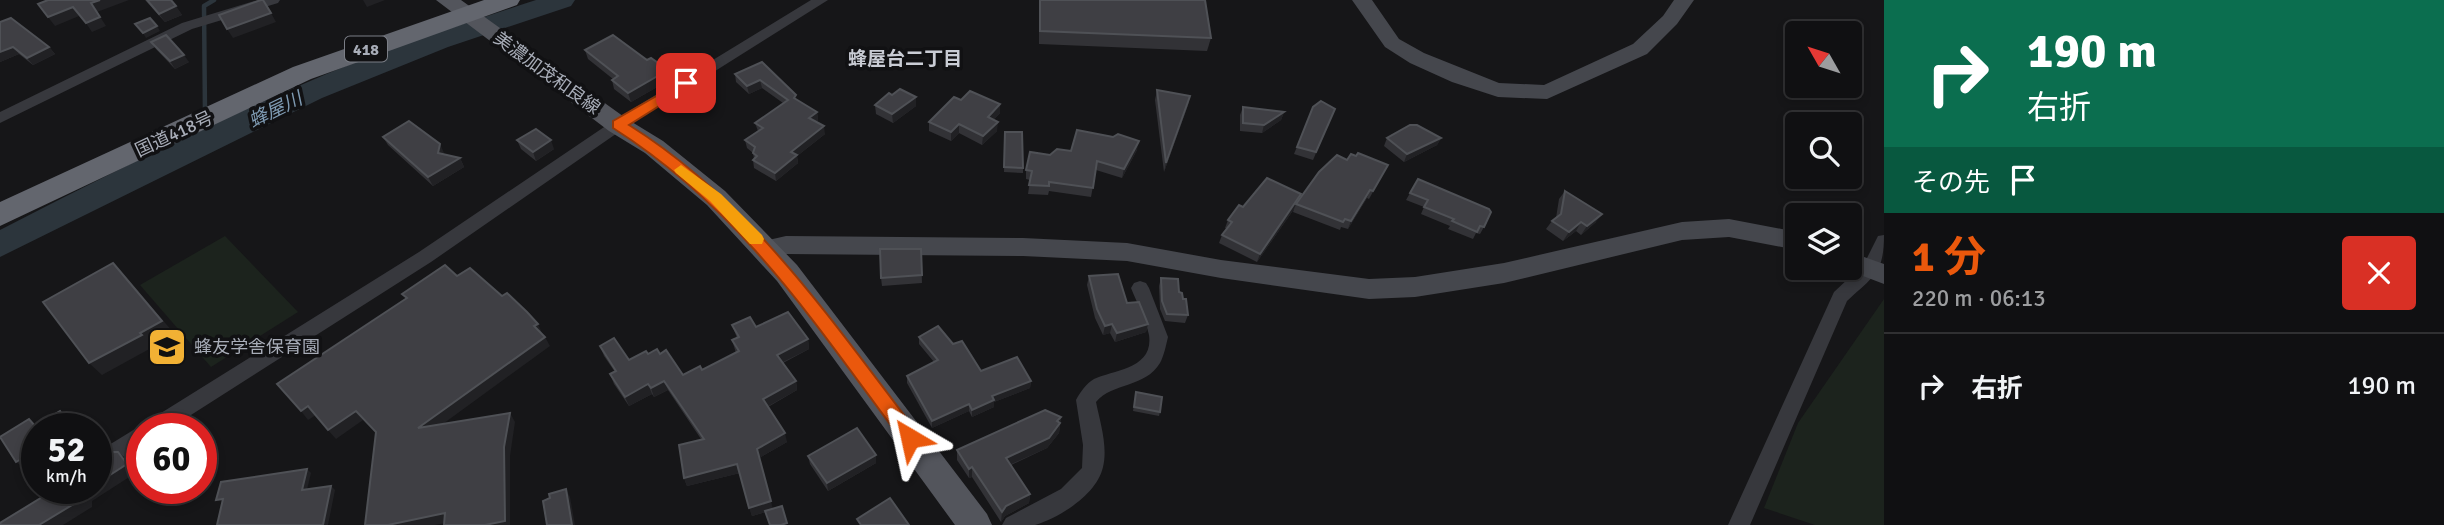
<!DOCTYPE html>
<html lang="ja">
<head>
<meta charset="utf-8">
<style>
  :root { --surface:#101012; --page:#1e1e20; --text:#f1f3f6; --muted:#9c9d9f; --line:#303032; --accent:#ea580c }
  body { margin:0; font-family:Signika,"Noto Sans JP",sans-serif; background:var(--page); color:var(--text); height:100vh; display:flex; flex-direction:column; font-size:26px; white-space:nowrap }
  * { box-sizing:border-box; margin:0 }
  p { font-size:23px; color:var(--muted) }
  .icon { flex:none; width:38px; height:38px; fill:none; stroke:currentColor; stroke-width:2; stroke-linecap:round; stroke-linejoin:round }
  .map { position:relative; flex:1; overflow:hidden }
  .sheet { display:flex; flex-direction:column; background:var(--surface); width:560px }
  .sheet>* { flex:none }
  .top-card { background:#0b6e4f; color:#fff; overflow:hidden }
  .needle { width:46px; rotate:309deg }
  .controls { position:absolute; left:1785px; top:21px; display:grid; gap:14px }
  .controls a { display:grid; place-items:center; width:77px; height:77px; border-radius:7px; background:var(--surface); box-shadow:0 4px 10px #0003,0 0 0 2px var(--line); font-size:35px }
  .speed { position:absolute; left:21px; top:413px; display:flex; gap:14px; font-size:35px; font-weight:700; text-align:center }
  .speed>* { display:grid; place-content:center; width:91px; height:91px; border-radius:50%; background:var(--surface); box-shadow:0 4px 10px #0003,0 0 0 2px var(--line); line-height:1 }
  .speed small { font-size:18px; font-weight:400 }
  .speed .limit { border:10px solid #d22; background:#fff; color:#111 }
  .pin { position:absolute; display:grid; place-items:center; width:60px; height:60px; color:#fff; margin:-30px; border-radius:14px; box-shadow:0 4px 10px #0006 }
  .me { position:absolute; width:77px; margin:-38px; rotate:324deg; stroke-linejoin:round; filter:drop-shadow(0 0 5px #0008) }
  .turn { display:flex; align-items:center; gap:24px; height:147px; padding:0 28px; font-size:32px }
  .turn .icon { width:91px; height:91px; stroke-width:2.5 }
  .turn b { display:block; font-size:49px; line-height:60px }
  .then { display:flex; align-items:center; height:66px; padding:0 28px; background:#0003; gap:14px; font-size:26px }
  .round { display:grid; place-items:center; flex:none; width:74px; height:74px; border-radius:7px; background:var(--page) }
  .overview { display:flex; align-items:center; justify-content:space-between; height:119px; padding:0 28px }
  h1 { font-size:42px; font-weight:700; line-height:52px; color:var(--accent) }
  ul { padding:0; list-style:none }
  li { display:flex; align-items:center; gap:21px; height:105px; padding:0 28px; border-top:2px solid var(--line) }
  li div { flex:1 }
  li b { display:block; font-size:26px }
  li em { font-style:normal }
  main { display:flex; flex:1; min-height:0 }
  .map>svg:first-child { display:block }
  .green { fill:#1c231d }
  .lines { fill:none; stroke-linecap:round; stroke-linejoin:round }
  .stream { stroke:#2c353c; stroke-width:4.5 }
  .river { fill:#2c353c; fill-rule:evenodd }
  .street { fill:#37383d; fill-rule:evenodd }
  .secondary { fill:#45474d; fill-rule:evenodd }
  .primary { fill:#53555c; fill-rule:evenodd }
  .highway { fill:#63666e; fill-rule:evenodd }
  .wall { fill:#323236 }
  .shaded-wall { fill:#212124 }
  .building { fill:#3f3f44; stroke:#4f5156; stroke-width:2 }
  .route { fill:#ea580c; stroke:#983908; stroke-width:2 }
  .slow { fill:#f59e0b }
  .labels { text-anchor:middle; stroke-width:7; stroke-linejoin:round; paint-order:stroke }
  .shield { fill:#111113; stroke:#7b7e86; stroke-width:2 }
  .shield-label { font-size:16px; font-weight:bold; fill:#a8adb8 }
  .street-label { font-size:18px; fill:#a8adb8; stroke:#111113 }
  .poi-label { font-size:18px; fill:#a8adb8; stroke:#111113; text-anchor:start }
  .neighbourhood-label { font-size:19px; font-weight:bold; fill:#c9ccd4; stroke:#111113 }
  .water-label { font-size:19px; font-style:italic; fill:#7f9bb3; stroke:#111113 }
</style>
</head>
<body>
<main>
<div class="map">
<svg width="1884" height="525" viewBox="0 0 1884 525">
  <rect width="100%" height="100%" fill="#161618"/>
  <g class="green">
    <polygon points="225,236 298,312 211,367 140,285"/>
    <polygon points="1884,299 1884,525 1815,525 1764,508 1798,423"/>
  </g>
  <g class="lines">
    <g class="stream">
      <polyline points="205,114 204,6 214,0"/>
      <polyline points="205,123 205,144"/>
    </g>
    <path class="river" d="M536 0H575L571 6 448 47 322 98 0 257V230C99 179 199 129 301 85 377 51 457 26 536 0Z"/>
    <g class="street">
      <polygon points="258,0 280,0 278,3 192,29 0,123 0,112 182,23"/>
      <polygon points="811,0 828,0 623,129 431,262 169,429 142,429 142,446 96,473 96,453 135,429 143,427 145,423 419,252 613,121"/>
      <path d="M1884 235C1884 273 1874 276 1847 301L1750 525H1728L1834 292 1864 264 1878 236Z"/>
      <path d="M1140 281 1146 283 1149 288 1168 337C1166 345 1164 356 1160 363 1145 388 1113 382 1096 402 1100 422 1108 446 1103 467 1097 494 1061 517 1035 525 1025 525 1012 525 1002 525L1006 518 1061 489 1082 468 1083 445 1076 400C1080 392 1087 383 1094 379 1114 370 1154 369 1149 335 1146 320 1137 303 1131 288L1134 283Z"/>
    </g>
    <g class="secondary">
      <polygon points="1352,0 1372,0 1399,39 1424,53 1499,83 1544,85 1633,44 1663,16 1674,0 1694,0 1677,24 1647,54 1547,99 1498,97 1452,82 1410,63 1385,47"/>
      <polygon points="1729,219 1797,232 1797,250 1729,237 1682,240 1504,283 1415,297 1369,299 1221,278 1127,261 1023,256 786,254 765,258 756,255 753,249 756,243 786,236 1023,238 1127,243 1221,260 1369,279 1415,277 1504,263 1682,222"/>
      <polygon points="1850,252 1884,264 1884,284 1842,268 1850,268"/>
    </g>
    <polygon class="primary" points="436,0 461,0 627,119 663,141 725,191 797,265 987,514 992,525 955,525 777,281 707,205 645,153 609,131"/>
    <polygon class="highway" points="484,0 520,0 517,5 311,79 0,226 0,202 293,67"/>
  </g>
  <g class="wall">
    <polygon points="145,0 171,0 182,15 165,22"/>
    <polygon points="1039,0 1205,0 1211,38 1207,51 1039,44"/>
    <polygon points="0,22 49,47 55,54 33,65 19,54 0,62"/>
    <polygon points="151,42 189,62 175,69 156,49"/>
    <polygon points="585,50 647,60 668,70 671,79 631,102 614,89 612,80 613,79 588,59"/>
    <polygon points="762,62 796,99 817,112 818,120 816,122 825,134 797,156 798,163 776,181 754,168 753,160 754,159 753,153 747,148 745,140 758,131 755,123 783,103 762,88 749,94 736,82 735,74"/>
    <polygon points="1157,90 1190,96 1188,105 1164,172 1155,100"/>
    <polygon points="892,95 916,97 916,106 893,123 876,114 875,105"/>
    <polygon points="961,100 1000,104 1000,113 993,120 997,131 982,145 959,133 951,141 929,131 929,122"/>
    <polygon points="1243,107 1284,112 1281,120 1262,133 1240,131 1240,115"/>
    <polygon points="1313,107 1335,109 1313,160 1294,154"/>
    <polygon points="1005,132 1023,168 1023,173 1004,172"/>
    <polygon points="383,137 444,153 443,155 460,158 464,167 433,186 388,145"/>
    <polygon points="1387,138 1441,138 1437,145 1404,162 1384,146"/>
    <polygon points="517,140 554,149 536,161 521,149"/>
    <polygon points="1137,150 1122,178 1096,170 1091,197 1049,191 1048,195 1028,194 1030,180 1026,179 1026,170 1050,155 1071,151"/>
    <polygon points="1347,160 1388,165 1369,199 1367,198 1348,229 1341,227 1340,230 1293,212 1294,209 1257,262 1219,243 1222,235 1227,229 1225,228 1228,220 1243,207 1301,194 1300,198"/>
    <polygon points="1418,179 1484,227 1480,234 1476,233 1473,239 1448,229 1450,226 1421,214 1424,207 1406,200"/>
    <polygon points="1565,191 1596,222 1581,235 1576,231 1563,241 1546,229 1552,221 1556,218 1559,199"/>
    <polygon points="921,249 922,283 882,286 881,278"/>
    <polygon points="1089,276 1127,303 1148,324 1146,332 1115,342 1110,333 1103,335 1095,318 1087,285"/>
    <polygon points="1161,278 1179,292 1183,299 1188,315 1185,323 1165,321 1160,309 1159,286"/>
    <polygon points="732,325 756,327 808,339 809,349 783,363 796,381 797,390 768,407 787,442 759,458 766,512 752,516 740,473 687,486 684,478 701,439 668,390 654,397 652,394 629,406 614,384 610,374 615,372 604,356 600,346 629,360 648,354 660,354 683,375 702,370 736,353 732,340 737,338"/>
    <polygon points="919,337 953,344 981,371 1031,381 1030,388 994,402 994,407 972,417 969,411 932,428 907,383 907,376 934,362 919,344"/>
    <polygon points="1136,392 1160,412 1159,416 1133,411"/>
    <polygon points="1061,417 1059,433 1047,448 1011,465 1030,494 1029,503 1005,516 1001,522 972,477 969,478 957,460 957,450"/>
    <polygon points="876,455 876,463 828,491 810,464 808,456"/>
  </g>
  <g class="shaded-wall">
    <polygon points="100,0 129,0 97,12 106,26 92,32 86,23 91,3"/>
    <polygon points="363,0 385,0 367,7"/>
    <polygon points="176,6 182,15 165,22 159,14"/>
    <polygon points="73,7 79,16 55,26 48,17"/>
    <polygon points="271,13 276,22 233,38 227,29"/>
    <polygon points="157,26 160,31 146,38 143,33"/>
    <polygon points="13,47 19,54 0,62 0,52"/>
    <polygon points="49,47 55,54 33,65 27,58"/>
    <polygon points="184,55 189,62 175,69 170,61"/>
    <polygon points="668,70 671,79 631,102 628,93"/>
    <polygon points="760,80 762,88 749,94 747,86"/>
    <polygon points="1190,96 1188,105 1164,172 1166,163"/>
    <polygon points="916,97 916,106 893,123 892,114"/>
    <polygon points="1000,104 1000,113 987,126 988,117"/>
    <polygon points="817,112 818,120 810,126 809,118"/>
    <polygon points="1284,112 1281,120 1262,133 1264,125"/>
    <polygon points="998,122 997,131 982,145 983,136"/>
    <polygon points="959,124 959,133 951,141 951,132"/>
    <polygon points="824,126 825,134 797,156 798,163 776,181 775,173 791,152"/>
    <polygon points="1441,138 1437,145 1404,162 1407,154"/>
    <polygon points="551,140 554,149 536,161 533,152"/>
    <polygon points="1139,141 1137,150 1122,178 1124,169"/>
    <polygon points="440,144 444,153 442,162 438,153"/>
    <polygon points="460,158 464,167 433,186 428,177"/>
    <polygon points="1370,190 1367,198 1348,229 1351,221"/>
    <polygon points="1301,194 1298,203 1296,204 1294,209 1257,262 1260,254"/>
    <polygon points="1602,214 1596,222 1581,235 1587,226"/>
    <polygon points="1581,222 1576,231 1563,241 1569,232"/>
    <polygon points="113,263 173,332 152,345 153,347 102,375 89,363"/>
    <polygon points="538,324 542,333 538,336 534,326"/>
    <polygon points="1112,324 1110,333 1103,335 1105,326"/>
    <polygon points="1148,324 1146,332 1115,342 1117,333"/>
    <polygon points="545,337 550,346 425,437 418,428"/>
    <polygon points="808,339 809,349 779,364 777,355"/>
    <polygon points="664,381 668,390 654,397 651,388"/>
    <polygon points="796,381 797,390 765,408 763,399"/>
    <polygon points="1031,381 1030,388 994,402 994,407 972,417 972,410 992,396"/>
    <polygon points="648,384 652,394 629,406 625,397"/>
    <polygon points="969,404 969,411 932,428 932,421"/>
    <polygon points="308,406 316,415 308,420 301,411"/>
    <polygon points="60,411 70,419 77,429 71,429"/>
    <polygon points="356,411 363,420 336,439 328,430"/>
    <polygon points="510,413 515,422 510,456 510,525 485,525 504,447"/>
    <polygon points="1061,417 1059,433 1047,448 1005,467 1006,458 1057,421"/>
    <polygon points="785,433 787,442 759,458 757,449"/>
    <polygon points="37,450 37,464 27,470 16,462"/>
    <polygon points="118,452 128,460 137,472 92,501 92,507 63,525 39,525 81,493 90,488 96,488 96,484"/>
    <polygon points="876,455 876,463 828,491 827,483"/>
    <polygon points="737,464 740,473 687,486 684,478"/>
    <polygon points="972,467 972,477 969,478 969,469"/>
    <polygon points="307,469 311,473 306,494 302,490"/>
    <polygon points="331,486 335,490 328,525 323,525"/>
    <polygon points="566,489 570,497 575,525 572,525"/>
    <polygon points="1030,494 1029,503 1005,516 1001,522 1002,512 1006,506"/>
    <polygon points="771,501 773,510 752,516 749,508"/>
    <polygon points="445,513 451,522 435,525 388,525"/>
  </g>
  <g class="building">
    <polygon points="48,0 100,0 91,3 100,17 86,23 73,7 48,17 38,4"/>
    <polygon points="147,0 171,0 176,6 159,14"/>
    <polygon points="261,0 263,0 271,13 227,29 219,15"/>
    <polygon points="1040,0 1205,0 1211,38 1040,31"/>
    <polygon points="11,18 49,47 27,58 13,47 0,52 0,22"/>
    <polygon points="150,18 157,26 143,33 135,24"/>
    <polygon points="166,35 184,55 170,61 151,42"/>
    <polygon points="613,35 647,60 651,58 668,70 628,93 612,80 618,76 585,50"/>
    <polygon points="762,62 796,95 794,98 817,112 809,118 824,126 791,152 797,155 775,173 753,160 757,156 753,153 755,147 745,140 763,128 755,123 788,100 760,80 747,86 735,74"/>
    <polygon points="900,89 916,97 892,114 875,105 889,93 892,95"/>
    <polygon points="1157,90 1190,96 1166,163"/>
    <polygon points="970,91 1000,104 988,117 998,122 983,136 959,124 951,132 929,122 954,97 961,100"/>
    <polygon points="1321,101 1335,109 1316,152 1297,147 1313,107"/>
    <polygon points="1243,107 1284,112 1264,125 1243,123"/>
    <polygon points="409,121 440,144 438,153 460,158 428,177 383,137"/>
    <polygon points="1410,125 1417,125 1441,138 1407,154 1387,138"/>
    <polygon points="536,129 551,140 533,152 517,140"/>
    <polygon points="1077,130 1113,137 1118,134 1139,141 1124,169 1097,161 1093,188 1049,182 1049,186 1029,185 1032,171 1026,170 1030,152 1050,155 1057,149 1071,151"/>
    <polygon points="1005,132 1022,132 1023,168 1004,167"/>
    <polygon points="1358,153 1388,165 1373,191 1370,190 1351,221 1345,219 1343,222 1296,204 1319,172 1337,155 1347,160 1351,154 1356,156"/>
    <polygon points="1267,178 1301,194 1260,254 1222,235 1232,222 1228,220 1239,205 1243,207"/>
    <polygon points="1418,179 1489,209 1491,212 1484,227 1480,226 1477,232 1452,221 1454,219 1424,207 1428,200 1410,193"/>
    <polygon points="1565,191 1602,214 1587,226 1581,222 1569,232 1552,221 1561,214"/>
    <polygon points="880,249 921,249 922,275 881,278"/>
    <polygon points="113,263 162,321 140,333 142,335 89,363 43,302"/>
    <polygon points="445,265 457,276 470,268 502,296 507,293 527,312 538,324 534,326 545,337 418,428 510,413 504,447 505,521 485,525 444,525 445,513 388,525 365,525 376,432 356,411 328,430 308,406 301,411 277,384 407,298 402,294"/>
    <polygon points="1118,274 1127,303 1139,302 1148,324 1117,333 1112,324 1105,326 1097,309 1089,276"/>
    <polygon points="1161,278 1178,279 1179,292 1182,293 1183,299 1186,299 1188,315 1167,314 1162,301"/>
    <polygon points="788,312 808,339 777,355 796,381 763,399 785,433 757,449 771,501 749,508 737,464 684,478 679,445 704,439 664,381 651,388 648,384 625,397 610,374 616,371 600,346 614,338 629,360 646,351 648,354 657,349 660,354 666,350 683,375 700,366 702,370 739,351 732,340 739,337 732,325 750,317 756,327"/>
    <polygon points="938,326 953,344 962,341 981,371 1017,357 1031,381 992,396 994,400 972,410 969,404 932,421 907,376 938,360 919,337"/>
    <polygon points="1136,392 1162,397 1160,412 1134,407"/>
    <polygon points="1045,410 1061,417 1057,421 1060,423 1049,438 1006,458 1030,494 1006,506 1002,512 972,467 969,469 957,450"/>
    <polygon points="60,411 72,428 37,429 37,450 16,462 0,437 29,419 35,426"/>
    <polygon points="857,428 876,455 827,483 808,456"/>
    <polygon points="113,452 118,452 127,464 96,484 96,461"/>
    <polygon points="307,469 302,490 331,486 323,525 217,525 223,499 216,500 221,482"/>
    <polygon points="57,488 90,488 81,493 82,499 39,525 1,525 0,523"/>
    <polygon points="566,489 572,525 547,525 543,501 550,498 549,494"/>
    <polygon points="890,498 909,525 861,525 857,519"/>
    <polygon points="782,506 787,523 781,525 770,525 765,511"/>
  </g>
  <path class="route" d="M686 79 691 80V86L629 125C752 202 830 319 917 432L919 438 917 443 910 446 904 443C815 324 742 210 613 128V121Z"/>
  <polygon class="slow" points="681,165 721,194 762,235 764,239 762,244 750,244 710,201 676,173 674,170"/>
  <defs>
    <symbol id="school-square" viewBox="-11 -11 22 22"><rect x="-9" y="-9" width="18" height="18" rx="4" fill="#f2b134" stroke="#111113"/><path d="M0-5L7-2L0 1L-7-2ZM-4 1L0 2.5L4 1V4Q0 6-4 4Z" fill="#111"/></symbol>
  </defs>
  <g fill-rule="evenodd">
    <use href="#school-square" x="145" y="325" width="44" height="44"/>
  </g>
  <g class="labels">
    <rect class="shield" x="345" y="36.5" width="42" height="25" rx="5"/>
    <g class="shield-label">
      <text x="366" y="55">418</text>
    </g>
    <g class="street-label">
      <text transform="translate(547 73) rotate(36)" y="6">美濃加茂和良線</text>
      <text transform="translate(174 134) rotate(-25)" y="6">国道418号</text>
    </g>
    <g class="poi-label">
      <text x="194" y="353">蜂友学舎保育園</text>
    </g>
    <g class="neighbourhood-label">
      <text x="905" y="65">蜂屋台二丁目</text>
    </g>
    <g class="water-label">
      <text transform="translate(275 109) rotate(-26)" y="7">蜂屋川</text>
    </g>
  </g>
</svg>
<div class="controls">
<a><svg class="needle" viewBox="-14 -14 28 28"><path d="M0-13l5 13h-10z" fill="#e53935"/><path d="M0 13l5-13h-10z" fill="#9c9d9f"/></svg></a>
<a><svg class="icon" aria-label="search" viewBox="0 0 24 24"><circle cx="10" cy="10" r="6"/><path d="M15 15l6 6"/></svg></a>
<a><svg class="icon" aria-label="layers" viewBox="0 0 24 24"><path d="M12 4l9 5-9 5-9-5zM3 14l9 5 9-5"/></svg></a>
</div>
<div class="speed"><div>52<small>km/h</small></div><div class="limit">60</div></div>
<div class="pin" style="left:686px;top:83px;background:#d93025"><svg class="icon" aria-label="arrive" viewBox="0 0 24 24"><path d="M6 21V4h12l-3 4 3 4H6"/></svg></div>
<svg class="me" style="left:910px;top:438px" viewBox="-20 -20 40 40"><path d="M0-17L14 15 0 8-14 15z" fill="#ea580c" stroke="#fff" stroke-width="4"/></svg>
</div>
<section class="sheet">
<div class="top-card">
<div class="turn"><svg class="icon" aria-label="right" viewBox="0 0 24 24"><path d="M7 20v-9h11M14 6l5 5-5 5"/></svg><div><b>190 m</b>右折</div></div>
<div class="then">その先<svg class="icon" aria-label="arrive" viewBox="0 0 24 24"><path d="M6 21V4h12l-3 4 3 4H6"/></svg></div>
</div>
<div class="overview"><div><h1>1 分</h1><p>220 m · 06:13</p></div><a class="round" style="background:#d93025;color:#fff"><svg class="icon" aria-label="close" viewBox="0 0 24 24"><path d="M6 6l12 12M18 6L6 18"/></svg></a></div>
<ul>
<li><svg class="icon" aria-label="right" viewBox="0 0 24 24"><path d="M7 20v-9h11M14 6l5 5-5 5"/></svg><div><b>右折</b></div><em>190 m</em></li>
</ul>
</section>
</main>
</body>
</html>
